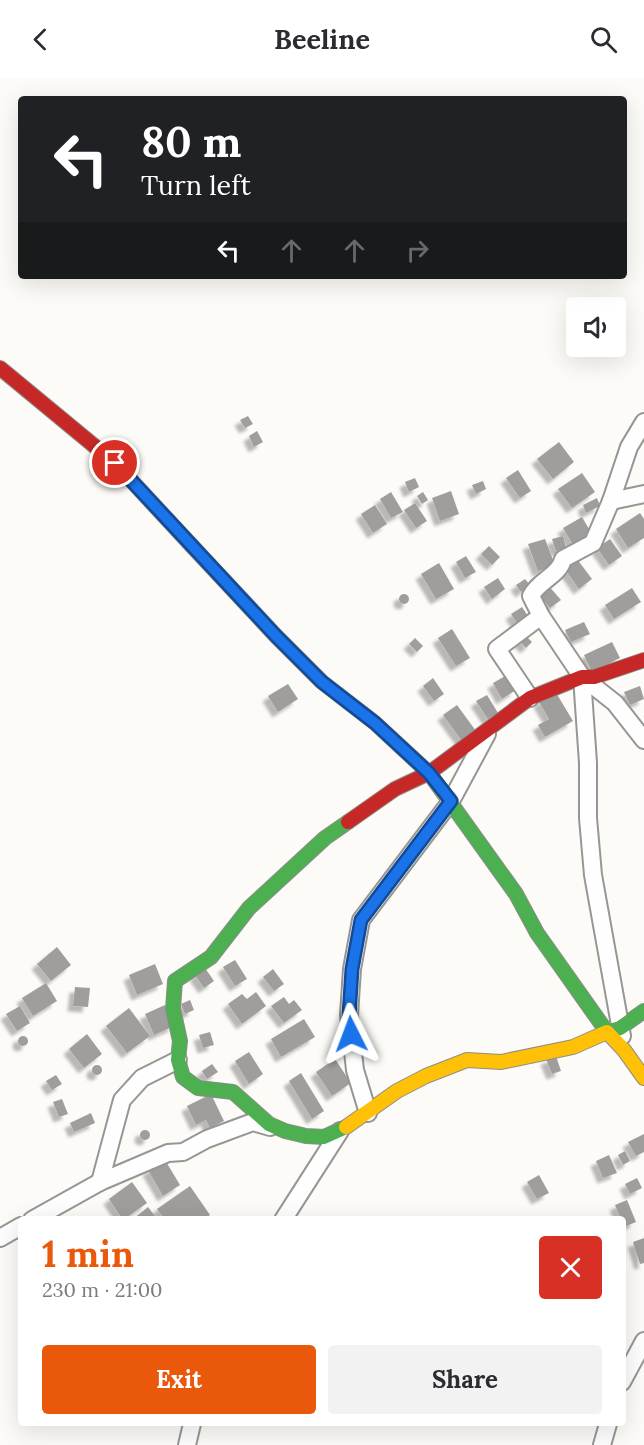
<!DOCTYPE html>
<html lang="en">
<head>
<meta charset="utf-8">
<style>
  :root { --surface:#fff; --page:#f2f2f3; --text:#2b2b33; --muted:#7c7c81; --accent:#ea580c }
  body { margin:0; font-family:Lora,serif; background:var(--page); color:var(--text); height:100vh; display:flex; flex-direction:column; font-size:22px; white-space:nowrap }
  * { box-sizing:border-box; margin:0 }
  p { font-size:20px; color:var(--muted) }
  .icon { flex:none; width:33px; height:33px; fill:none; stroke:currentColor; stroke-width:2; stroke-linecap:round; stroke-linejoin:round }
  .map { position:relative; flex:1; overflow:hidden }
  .panel { position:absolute; left:18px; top:1138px; width:608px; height:210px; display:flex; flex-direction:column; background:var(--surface); border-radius:6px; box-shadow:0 6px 24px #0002 }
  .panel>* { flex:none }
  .hud { position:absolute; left:18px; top:18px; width:609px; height:183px; border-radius:6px; box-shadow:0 6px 24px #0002; background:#202124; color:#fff; overflow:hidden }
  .controls { position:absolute; left:566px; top:219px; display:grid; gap:12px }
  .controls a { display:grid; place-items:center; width:60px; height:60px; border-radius:6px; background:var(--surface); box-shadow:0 6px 24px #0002; font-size:30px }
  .pin { position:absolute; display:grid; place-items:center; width:51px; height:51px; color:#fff; margin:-26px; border:3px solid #fff; border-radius:50%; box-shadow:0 2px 6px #0007 }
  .me { position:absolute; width:66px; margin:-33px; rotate:357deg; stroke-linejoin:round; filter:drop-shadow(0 0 4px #0008) }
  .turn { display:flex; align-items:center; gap:21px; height:126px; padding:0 24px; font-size:27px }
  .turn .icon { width:78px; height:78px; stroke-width:2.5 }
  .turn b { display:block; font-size:42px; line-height:51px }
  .lanes { display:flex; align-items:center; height:57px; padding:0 24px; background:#0003; justify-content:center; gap:30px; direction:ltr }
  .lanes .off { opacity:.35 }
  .round { display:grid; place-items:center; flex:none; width:63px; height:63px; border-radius:6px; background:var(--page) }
  .overview { display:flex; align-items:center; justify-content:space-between; height:102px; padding:0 24px }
  h1 { font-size:36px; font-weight:700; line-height:45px; color:var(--accent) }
  .cta { display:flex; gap:12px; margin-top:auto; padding:12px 24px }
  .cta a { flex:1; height:69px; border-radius:6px; background:var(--accent); color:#fff; font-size:24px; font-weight:700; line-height:69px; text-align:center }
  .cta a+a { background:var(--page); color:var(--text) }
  header { display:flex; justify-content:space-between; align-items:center; height:78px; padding:0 24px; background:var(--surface); font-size:27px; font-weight:700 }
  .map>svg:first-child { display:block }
  .building { fill:#a09e9c; filter:url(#shadow) }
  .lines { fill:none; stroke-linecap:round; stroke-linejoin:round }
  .street-casing { stroke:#979695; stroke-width:20 }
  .fast-casing { stroke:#8d8d8b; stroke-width:16 }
  .slow-casing { stroke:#8d8d8b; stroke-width:16 }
  .jam-casing { stroke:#8d8d8b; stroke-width:16 }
  .street { stroke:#fffefe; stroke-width:16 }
  .fast { stroke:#4caf50; stroke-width:14 }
  .slow { stroke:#ffc107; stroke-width:14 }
  .jam { stroke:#c62828; stroke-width:14 }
  .route-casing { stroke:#114b97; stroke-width:15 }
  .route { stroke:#1a73e8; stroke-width:10 }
</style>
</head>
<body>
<header><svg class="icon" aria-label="back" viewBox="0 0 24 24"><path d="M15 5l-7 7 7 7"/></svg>Beeline<svg class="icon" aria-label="search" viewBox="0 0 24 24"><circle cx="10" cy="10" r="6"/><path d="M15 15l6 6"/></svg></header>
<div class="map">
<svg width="644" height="1367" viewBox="0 0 644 1367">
  <defs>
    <filter id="shadow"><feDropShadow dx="-5.5" dy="5.5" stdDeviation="1.5" flood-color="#0004"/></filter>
  </defs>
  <rect width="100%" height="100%" fill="#fcfbf7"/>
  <g class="building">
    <polygon points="248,338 253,346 245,350 240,342"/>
    <polygon points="257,353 263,364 254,369 249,358"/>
    <polygon points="559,364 574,384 553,401 537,381"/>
    <polygon points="518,392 531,413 520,420 506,400"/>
    <polygon points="582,395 595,414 572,430 558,411"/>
    <polygon points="415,400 419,409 409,414 405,404"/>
    <polygon points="483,403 486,411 476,416 472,407"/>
    <polygon points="451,413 459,436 440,443 432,420"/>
    <polygon points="391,414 403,434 391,440 380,421"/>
    <polygon points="423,414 428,422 422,426 417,418"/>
    <polygon points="597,420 600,428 586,435 583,427"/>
    <polygon points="415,425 427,443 416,450 404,432"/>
    <polygon points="375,427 387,446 373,455 361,436"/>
    <polygon points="640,435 644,441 644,460 628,470 616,451"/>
    <polygon points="582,439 592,456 573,467 563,450"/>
    <polygon points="563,458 566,470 556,473 552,461"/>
    <polygon points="545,461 555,487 538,493 528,466"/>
    <polygon points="610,461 622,478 609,487 597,470"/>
    <polygon points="489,468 500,479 492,487 481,476"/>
    <polygon points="466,478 476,494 465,500 456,484"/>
    <polygon points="577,481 592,501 579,511 564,490"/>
    <polygon points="439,485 454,511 436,521 421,496"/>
    <polygon points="498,500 505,511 492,521 484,509"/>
    <polygon points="525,501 530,507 521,514 516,507"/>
    <polygon points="548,507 561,522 550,530 538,515"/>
    <polygon points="632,510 641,524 614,541 605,527"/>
    <circle cx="404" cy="521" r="5"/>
    <polygon points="522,529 528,538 517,545 511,536"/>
    <polygon points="584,544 590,556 571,564 565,552"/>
    <polygon points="452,551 470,580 456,588 438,560"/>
    <polygon points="525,557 532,564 526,570 519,563"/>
    <polygon points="415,560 423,568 417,574 409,566"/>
    <polygon points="612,564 620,580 592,594 584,577"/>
    <polygon points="507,597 516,612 502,621 493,605"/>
    <polygon points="433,600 444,616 434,623 423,608"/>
    <polygon points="288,606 298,621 278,634 268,618"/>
    <polygon points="640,608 644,621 630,627 624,614"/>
    <polygon points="555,613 573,643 545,659 538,647 549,641 539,624"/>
    <polygon points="487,617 498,635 488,641 476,623"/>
    <polygon points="457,627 476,653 462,663 443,637"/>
    <polygon points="57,869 71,887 51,903 37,886"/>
    <polygon points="235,882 247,901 235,908 223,889"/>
    <polygon points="155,886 163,906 137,917 129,897"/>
    <polygon points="205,890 214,903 204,910 195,897"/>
    <polygon points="273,891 284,906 274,913 263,899"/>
    <polygon points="46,905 57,923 33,938 22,920"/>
    <polygon points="75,909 90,910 88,929 73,928"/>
    <polygon points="256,914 266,928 242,946 228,926 242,916 247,921"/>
    <polygon points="284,919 289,926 294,922 302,932 284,945 271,928"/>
    <polygon points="190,922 194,932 185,936 181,926"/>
    <polygon points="165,927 174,948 154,957 145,936"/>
    <polygon points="20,928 30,945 17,953 6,936"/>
    <polygon points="129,930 150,958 127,975 106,948"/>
    <polygon points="304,941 315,959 281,979 271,961"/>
    <polygon points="210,954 214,967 203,970 199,957"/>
    <polygon points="87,956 102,976 84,990 69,971"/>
    <circle cx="23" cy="963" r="5"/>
    <polygon points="249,974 263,996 249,1006 235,983"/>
    <polygon points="556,978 561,993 552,996 546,981"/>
    <polygon points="335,981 351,1005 332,1018 316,994"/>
    <polygon points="212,986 218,994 207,1001 202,993"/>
    <circle cx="97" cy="992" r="5"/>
    <polygon points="301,995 324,1033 312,1041 289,1003"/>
    <polygon points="56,997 62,1006 52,1012 46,1003"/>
    <polygon points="211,1016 224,1043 210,1050 206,1042 196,1047 187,1028"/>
    <polygon points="62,1021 68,1036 59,1039 53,1024"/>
    <polygon points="91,1035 95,1045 74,1054 70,1045"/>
    <circle cx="145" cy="1057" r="5"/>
    <polygon points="644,1056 644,1074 636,1078 628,1064"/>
    <polygon points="625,1073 630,1083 623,1087 618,1077"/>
    <polygon points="609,1077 617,1095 603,1100 596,1083"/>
    <polygon points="165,1082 180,1107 163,1118 148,1092"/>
    <polygon points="539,1097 549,1115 537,1121 527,1104"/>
    <polygon points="637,1100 642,1110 630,1116 625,1106"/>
    <polygon points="132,1104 147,1125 123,1142 109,1121"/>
    <polygon points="190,1108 210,1137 203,1142 165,1142 157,1131"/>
    <polygon points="627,1122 636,1144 624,1149 615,1127"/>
    <polygon points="148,1129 158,1142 132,1142"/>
    <polygon points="644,1160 644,1185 640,1186 633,1164"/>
  </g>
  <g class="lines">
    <defs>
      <g id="street">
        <path d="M644 344 629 369 611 423 593 465 563 481C560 497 538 503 531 518L541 538 582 599 615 625 644 662"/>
        <polyline points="611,423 644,416"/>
        <polyline points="582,599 588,685 588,740 593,797 622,958"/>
        <polyline points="530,620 497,571 541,538"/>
        <polyline points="368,1035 355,992 349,937 352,891 361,842 451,723 487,656"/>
        <polyline points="100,1104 122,1022 142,1000 178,982"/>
        <polyline points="32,1142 100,1104 168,1075 183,1074 207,1061 253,1044 270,1049"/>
        <polyline points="283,1142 340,1053"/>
        <polyline points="0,1160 21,1148"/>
        <polyline points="622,1304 644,1263"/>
        <polyline points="187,1367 192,1346"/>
        <polyline points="602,1367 608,1346"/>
      </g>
      <g id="fast">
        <polyline points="450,724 516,816 537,855 607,954 620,950 644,933"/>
        <polyline points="346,1049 324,1059 306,1058 285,1053 269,1046 233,1014 198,1010 183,999 178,982 180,963 173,931 175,903 211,879 249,830 325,760 348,744"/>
      </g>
      <g id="slow">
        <polyline points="192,468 276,558 322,604 375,645 429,695 450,724"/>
        <polyline points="346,1049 397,1013 426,998 467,982 501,984 573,969 607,954 624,972 644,1000"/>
      </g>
      <g id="jam">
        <polyline points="0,290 115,385 192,468"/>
        <polyline points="348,744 395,711 429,695 530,620 582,599 594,599 644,582"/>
      </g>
    </defs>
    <use href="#street" class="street-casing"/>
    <use href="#fast" class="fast-casing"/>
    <use href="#slow" class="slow-casing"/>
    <use href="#jam" class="jam-casing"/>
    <use href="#street" class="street"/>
    <use href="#fast" class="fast"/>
    <use href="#slow" class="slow"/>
    <use href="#jam" class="jam"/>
  </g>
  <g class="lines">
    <defs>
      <polyline id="route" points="115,385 276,558 322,604 375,645 429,695 451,723 361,842 352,891 349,938 351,956"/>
    </defs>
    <use href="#route" class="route-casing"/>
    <use href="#route" class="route"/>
  </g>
</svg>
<div class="controls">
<a><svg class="icon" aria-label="sound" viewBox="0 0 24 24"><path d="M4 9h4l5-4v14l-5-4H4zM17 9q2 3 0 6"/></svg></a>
</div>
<div class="pin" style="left:115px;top:385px;background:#d93025"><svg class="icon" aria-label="arrive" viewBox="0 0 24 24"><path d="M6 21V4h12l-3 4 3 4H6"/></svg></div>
<svg class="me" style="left:351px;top:956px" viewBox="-20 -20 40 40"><path d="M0-17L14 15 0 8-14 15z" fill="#1a73e8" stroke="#fff" stroke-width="4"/></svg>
<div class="hud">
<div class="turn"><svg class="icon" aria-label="left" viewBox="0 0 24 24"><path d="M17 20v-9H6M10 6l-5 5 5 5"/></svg><div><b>80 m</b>Turn left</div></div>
<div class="lanes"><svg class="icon" aria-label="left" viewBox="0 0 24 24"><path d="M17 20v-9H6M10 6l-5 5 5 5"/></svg><svg class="icon off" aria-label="ahead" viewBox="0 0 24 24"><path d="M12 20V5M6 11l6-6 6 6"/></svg><svg class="icon off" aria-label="ahead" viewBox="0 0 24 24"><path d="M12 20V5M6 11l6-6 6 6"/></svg><svg class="icon off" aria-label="right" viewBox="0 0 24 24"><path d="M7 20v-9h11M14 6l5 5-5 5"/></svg></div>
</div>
<section class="panel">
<div class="overview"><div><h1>1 min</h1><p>230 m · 21:00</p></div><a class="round" style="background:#d93025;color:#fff"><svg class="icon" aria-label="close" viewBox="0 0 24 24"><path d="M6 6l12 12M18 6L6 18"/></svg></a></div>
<div class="cta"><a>Exit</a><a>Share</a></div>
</section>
</div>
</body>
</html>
